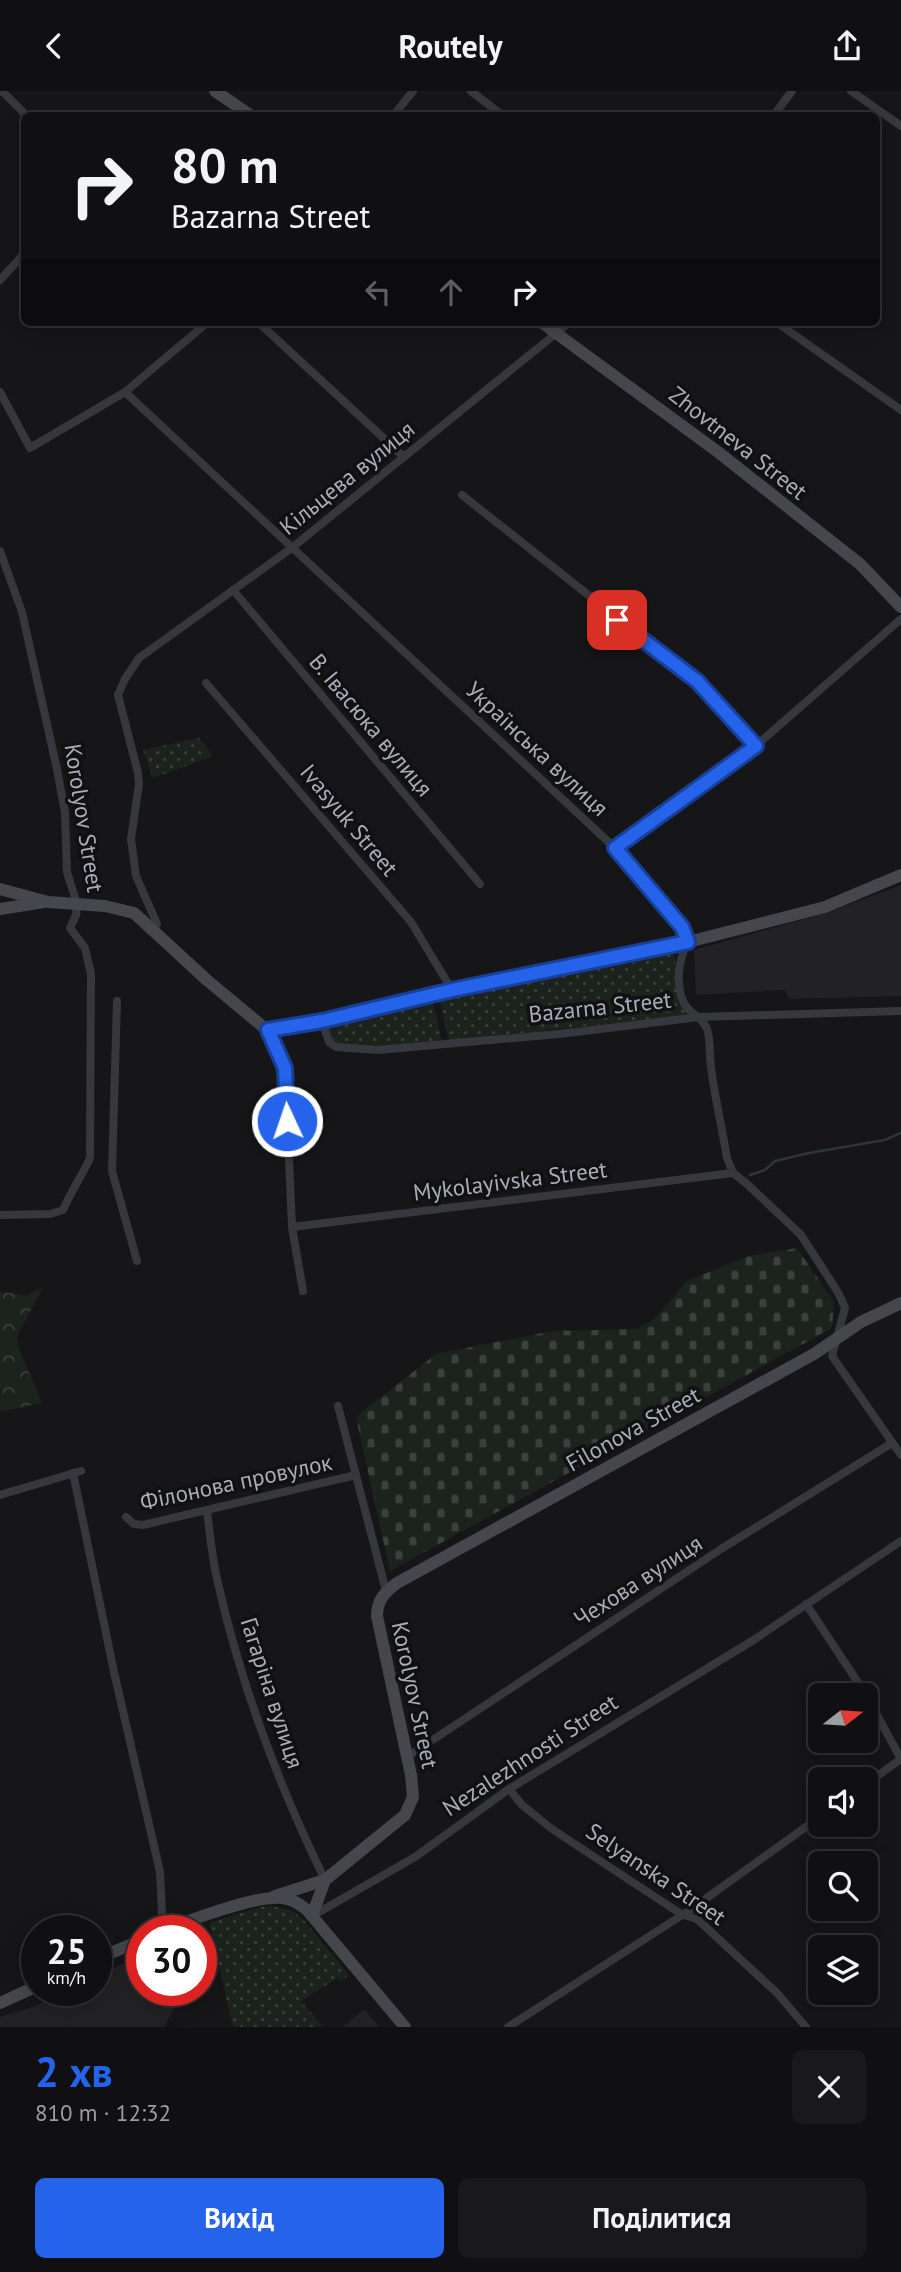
<!DOCTYPE html>
<html lang="uk">
<head>
<meta charset="utf-8">
<style>
  :root { --surface:#101012; --page:#19191b; --text:#f1f3f6; --muted:#9c9d9f; --line:#303032; --accent:#2563eb }
  body { margin:0; font-family:"PT Sans",sans-serif; background:var(--page); color:var(--text); height:100vh; display:flex; flex-direction:column; font-size:26px; white-space:nowrap }
  * { box-sizing:border-box; margin:0 }
  p { font-size:23px; color:var(--muted) }
  .icon { flex:none; width:38px; height:38px; fill:none; stroke:currentColor; stroke-width:2; stroke-linecap:round; stroke-linejoin:round }
  .map { position:relative; height:1936px; overflow:hidden }
  .details { display:flex; flex-direction:column; background:var(--surface); flex:1 }
  .details>* { flex:none }
  .guide { position:absolute; left:21px; top:21px; width:859px; height:214px; border-radius:10px; box-shadow:0 4px 18px #0003,0 0 0 2px var(--line); background:#101012; color:var(--text); overflow:hidden }
  .needle { width:46px; rotate:73deg }
  .buttons { position:absolute; left:808px; top:1592px; display:grid; gap:14px }
  .buttons a { display:grid; place-items:center; width:70px; height:70px; border-radius:10px; background:var(--surface); box-shadow:0 4px 18px #0003,0 0 0 2px var(--line); font-size:35px }
  .speed { position:absolute; left:21px; top:1824px; display:flex; gap:14px; font-size:35px; font-weight:700; text-align:center }
  .speed>* { display:grid; place-content:center; width:91px; height:91px; border-radius:50%; background:var(--surface); box-shadow:0 4px 18px #0003,0 0 0 2px var(--line); line-height:1 }
  .speed small { font-size:18px; font-weight:400 }
  .speed .limit { border:10px solid #d22; background:#fff; color:#111 }
  .pin { position:absolute; display:grid; place-items:center; width:60px; height:60px; color:#fff; margin:-30px; border-radius:14px; box-shadow:0 4px 10px #0006 }
  .me { position:absolute; width:77px; margin:-38px; rotate:357deg; stroke-linejoin:round; filter:drop-shadow(0 0 5px #0008) }
  .turn { display:flex; align-items:center; gap:24px; height:147px; padding:0 35px; font-size:32px }
  .turn .icon { width:91px; height:91px; stroke-width:2.5 }
  .turn b { display:block; font-size:49px; line-height:60px }
  .lanes { display:flex; align-items:center; height:66px; padding:0 35px; background:#0003; justify-content:center; gap:35px; direction:ltr }
  .lanes .off { opacity:.35 }
  .round { display:grid; place-items:center; flex:none; width:74px; height:74px; border-radius:10px; background:var(--page) }
  .summary { display:flex; align-items:center; justify-content:space-between; height:119px; padding:0 35px }
  h1 { font-size:42px; font-weight:700; line-height:52px; color:var(--accent) }
  .primary-button { display:flex; gap:14px; margin-top:auto; padding:14px 35px }
  .primary-button a { flex:1; height:80px; border-radius:10px; background:var(--accent); color:#fff; font-size:28px; font-weight:700; line-height:80px; text-align:center }
  .primary-button a+a { background:var(--page); color:var(--text) }
  header { display:flex; justify-content:space-between; align-items:center; height:91px; padding:0 35px; background:var(--surface); font-size:32px; font-weight:700 }
  .map>svg:first-child { display:block }
  .built { fill:#222225 }
  .grass { fill:url(#grass-dots) }
  .forest { fill:url(#forest-crowns) }
  .cemetery { fill:url(#cemetery-stones) }
  .lines { fill:none; stroke-linecap:round; stroke-linejoin:round }
  .stream { stroke:#2c353c; stroke-width:2.5 }
  .street { stroke:#37383d; stroke-width:8 }
  .secondary { stroke:#45474d; stroke-width:12 }
  .route-casing { stroke:#184099; stroke-width:18 }
  .route { stroke:#2563eb; stroke-width:12 }
  .labels { text-anchor:middle; stroke-width:7; stroke-linejoin:round; paint-order:stroke }
  .street-label { font-size:23px; fill:#a8adb8; stroke:#111113 }
</style>
</head>
<body>
<header><svg class="icon" aria-label="back" viewBox="0 0 24 24"><path d="M15 5l-7 7 7 7"/></svg>Routely<svg class="icon" aria-label="share" viewBox="0 0 24 24"><path d="M12 15V3M7 8l5-5 5 5M5 13v7h14v-7"/></svg></header>
<div class="map">
<svg width="901" height="1936" viewBox="0 0 901 1936">
  <defs>
    <pattern id="grass-dots" width="8" height="8" patternUnits="userSpaceOnUse" patternTransform="scale(1.75)"><rect width="8" height="8" fill="#1c231d"/><path d="M2 2h.1M6 6h.1" fill="none" stroke="#3a403c" stroke-width="1.8" stroke-linecap="round"/></pattern>
    <pattern id="forest-crowns" width="20" height="18" patternUnits="userSpaceOnUse" patternTransform="scale(1.75)"><rect width="20" height="18" fill="#1c231d"/><path d="M2 6a3 3 0 1 1 6 0M12 15a3 3 0 1 1 6 0" fill="none" stroke="#3a403c"/></pattern>
    <pattern id="cemetery-stones" width="16" height="16" patternUnits="userSpaceOnUse" patternTransform="scale(1.75)"><rect width="16" height="16" fill="#1c231d"/><path d="M2 7V4a2 2 0 0 1 4 0v3zM10 15v-3a2 2 0 0 1 4 0v3z" fill="#3a403c"/></pattern>
  </defs>
  <rect width="100%" height="100%" fill="#161618"/>
  <g class="built">
    <polygon points="901,794 901,905 790,908 784,899 696,904 694,859 829,821"/>
    <polygon points="142,1864 142,1899 179,1899 182,1903 164,1936 0,1936 0,1926 30,1917 68,1899 96,1899 96,1885"/>
    <polygon points="364,1918 379,1936 343,1936"/>
  </g>
  <g class="grass">
    <polygon points="199,647 213,665 153,687 143,659"/>
    <polygon points="674,861 679,904 688,924 449,950 439,907 637,871"/>
    <path d="M432 909 442 951 376 955 337 953C331 947 328 942 328 933Z"/>
    <polygon points="271,1815 290,1819 302,1827 349,1884 341,1890 337,1887 301,1910 323,1936 233,1936 209,1832 260,1816"/>
  </g>
  <polygon class="forest" points="43,1196 17,1245 19,1258 42,1312 0,1321 0,1201 27,1204"/>
  <polygon class="cemetery" points="797,1157 834,1211 832,1237 390,1480 356,1326 436,1263 552,1240 637,1238 655,1227 687,1190 748,1165"/>
  <g class="lines">
    <polyline class="stream" points="750,1084 765,1079 775,1070 809,1062 885,1049 901,1042"/>
    <g class="street">
      <polyline points="2,0 26,24"/>
      <polyline points="471,0 502,24"/>
      <polyline points="851,0 901,35"/>
      <polyline points="394,24 413,0"/>
      <polyline points="774,24 792,0"/>
      <polyline points="0,189 24,163"/>
      <polyline points="258,231 404,366"/>
      <polyline points="776,231 901,319"/>
      <polyline points="0,301 30,357 125,301 208,231"/>
      <path d="M125 301 615 757 682 836 688 851C678 868 675 896 685 914 691 923 703 927 707 938 711 949 709 964 711 976 715 1007 722 1037 727 1067L733 1082 746 1092 801 1144 839 1203 845 1217 832 1265 901 1364"/>
      <polyline points="462,404 697,590 756,655"/>
      <path d="M0 460 22 521 57 678 65 722 67 781 77 813 76 824 70 837 85 857 91 883 90 1067C82 1085 71 1100 63 1119L50 1123 0 1124"/>
      <polyline points="233,499 480,793"/>
      <polyline points="206,592 411,831 452,899"/>
      <polyline points="615,757 751,659 901,528"/>
      <polyline points="153,839 157,833 136,785 131,748 139,693 138,682 118,604 125,588 139,567 293,456 570,231"/>
      <polyline points="117,910 112,1080 137,1170"/>
      <polyline points="322,930 329,951 336,956 378,959 559,943 699,926 901,920"/>
      <polyline points="267,939 285,977 292,1136 303,1200"/>
      <polyline points="292,1136 733,1082"/>
      <polyline points="338,1315 386,1500"/>
      <polyline points="73,1382 114,1581 160,1781 162,1823 173,1836"/>
      <polyline points="0,1404 81,1380"/>
      <path d="M207 1420C210 1443 212 1466 217 1488 240 1591 279 1695 325 1789"/>
      <polyline points="126,1426 134,1433 143,1434 356,1384"/>
      <polyline points="806,1513 865,1602 901,1668 866,1693"/>
      <polyline points="407,1666 721,1458 892,1352"/>
      <polyline points="509,1698 522,1714 552,1738 681,1823 697,1828 777,1902 806,1936"/>
      <polyline points="314,1824 415,1766 509,1698 752,1550 901,1450"/>
      <polyline points="508,1936 690,1819 821,1725"/>
    </g>
    <g class="secondary">
      <polyline points="215,0 250,24"/>
      <polyline points="541,231 718,361 860,473 901,516"/>
      <polyline points="0,798 48,811 105,815 134,822 208,890 267,939 322,930 452,899 688,851 825,816 901,784"/>
      <polyline points="0,818 44,811"/>
      <polyline points="275,1805 325,1789"/>
      <path d="M312 1825 325 1789 405 1724 413 1706 411 1684 377 1525C377 1509 385 1501 397 1492L814 1263 861 1231 901 1212"/>
      <path d="M165 1839C190 1829 257 1804 282 1807 292 1808 299 1812 307 1819L405 1936"/>
      <polyline points="96,1868 142,1849"/>
      <polyline points="0,1912 37,1895"/>
    </g>
  </g>
  <g class="lines">
    <defs>
      <polyline id="route" points="287,1030 285,977 268,939 322,930 452,899 688,851 682,836 615,757 756,655 697,590 617,529"/>
    </defs>
    <use href="#route" class="route-casing"/>
    <use href="#route" class="route"/>
  </g>
  <g class="labels">
    <g class="street-label">
      <text transform="translate(738 352) rotate(38)" y="8">Zhovtneva Street</text>
      <text transform="translate(347 387) rotate(-39)" y="8">Кільцева вулиця</text>
      <text transform="translate(371 634) rotate(50)" y="8">В. Івасюка вулиця</text>
      <text transform="translate(537 658) rotate(43)" y="8">Українська вулиця</text>
      <text transform="translate(84 727) rotate(81)" y="8">Korolyov Street</text>
      <text transform="translate(349 729) rotate(50)" y="8">Ivasyuk Street</text>
      <text transform="translate(600 916) rotate(-6)" y="8">Bazarna Street</text>
      <text transform="translate(510 1090) rotate(-7)" y="8">Mykolayivska Street</text>
      <text transform="translate(633 1338) rotate(-29)" y="8">Filonova Street</text>
      <text transform="translate(236 1391) rotate(-12)" y="8">Філонова провулок</text>
      <text transform="translate(638 1490) rotate(-33)" y="8">Чехова вулиця</text>
      <text transform="translate(272 1602) rotate(72)" y="8">Гагаріна вулиця</text>
      <text transform="translate(415 1604) rotate(78)" y="8">Korolyov Street</text>
      <text transform="translate(530 1664) rotate(-33)" y="8">Nezalezhnosti Street</text>
      <text transform="translate(656 1783) rotate(34)" y="8">Selyanska Street</text>
    </g>
  </g>
</svg>
<div class="buttons">
<a><svg class="needle" viewBox="-14 -14 28 28"><path d="M0-13l5 13h-10z" fill="#e53935"/><path d="M0 13l5-13h-10z" fill="#9c9d9f"/></svg></a>
<a><svg class="icon" aria-label="sound" viewBox="0 0 24 24"><path d="M4 9h4l5-4v14l-5-4H4zM17 9q2 3 0 6"/></svg></a>
<a><svg class="icon" aria-label="search" viewBox="0 0 24 24"><circle cx="10" cy="10" r="6"/><path d="M15 15l6 6"/></svg></a>
<a><svg class="icon" aria-label="layers" viewBox="0 0 24 24"><path d="M12 4l9 5-9 5-9-5zM3 14l9 5 9-5"/></svg></a>
</div>
<div class="speed"><div>25<small>km/h</small></div><div class="limit">30</div></div>
<div class="pin" style="left:617px;top:529px;background:#d93025"><svg class="icon" aria-label="arrive" viewBox="0 0 24 24"><path d="M6 21V4h12l-3 4 3 4H6"/></svg></div>
<svg class="me" style="left:287px;top:1030px" viewBox="-20 -20 40 40"><circle r="17" fill="#2563eb" stroke="#fff" stroke-width="3"/><path d="M0-11L8 9 0 5-8 9z" fill="#fff"/></svg>
<div class="guide">
<div class="turn"><svg class="icon" aria-label="right" viewBox="0 0 24 24"><path d="M7 20v-9h11M14 6l5 5-5 5"/></svg><div><b>80 m</b>Bazarna Street</div></div>
<div class="lanes"><svg class="icon off" aria-label="left" viewBox="0 0 24 24"><path d="M17 20v-9H6M10 6l-5 5 5 5"/></svg><svg class="icon off" aria-label="ahead" viewBox="0 0 24 24"><path d="M12 20V5M6 11l6-6 6 6"/></svg><svg class="icon" aria-label="right" viewBox="0 0 24 24"><path d="M7 20v-9h11M14 6l5 5-5 5"/></svg></div>
</div>
</div>
<section class="details">
<div class="summary"><div><h1>2 хв</h1><p>810 m · 12:32</p></div><a class="round"><svg class="icon" aria-label="close" viewBox="0 0 24 24"><path d="M6 6l12 12M18 6L6 18"/></svg></a></div>
<div class="primary-button"><a>Вихід</a><a>Поділитися</a></div>
</section>
</body>
</html>
